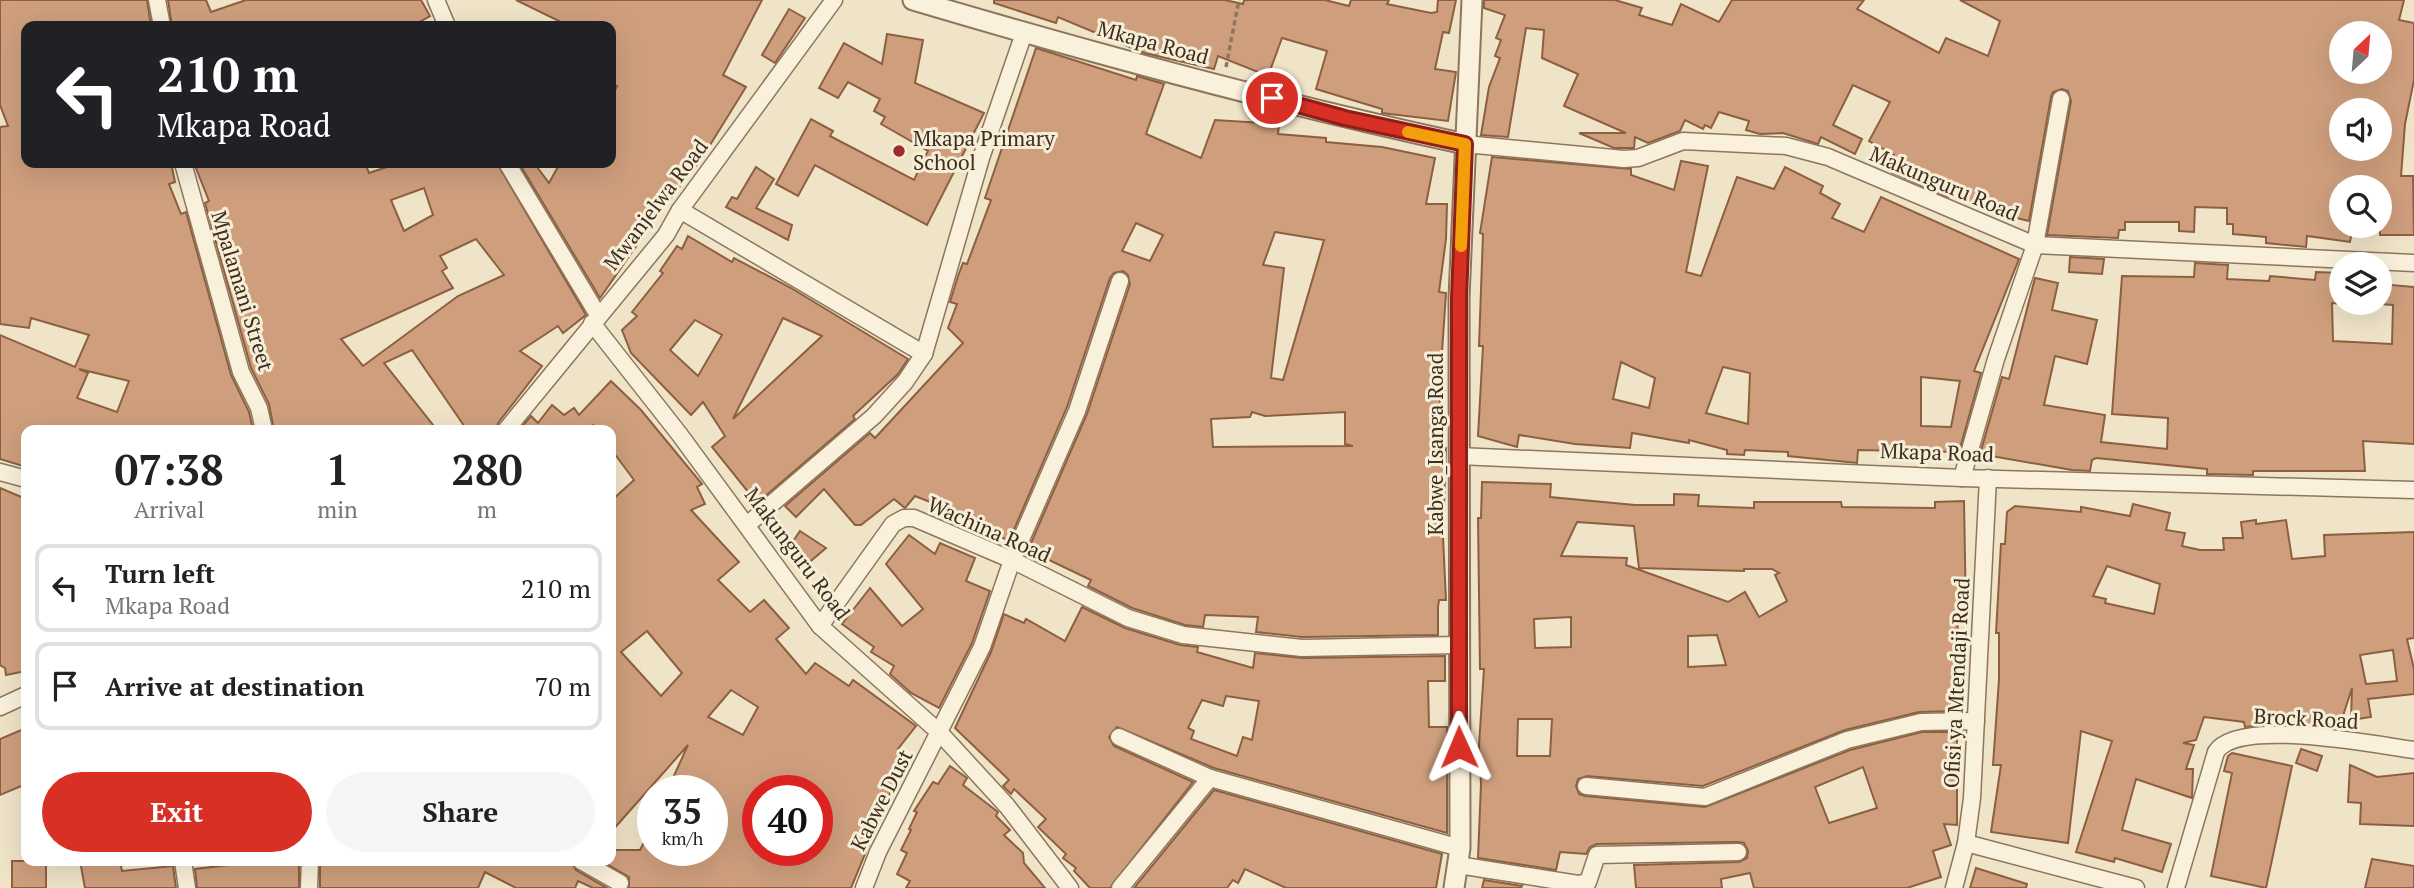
<!DOCTYPE html>
<html lang="en">
<head>
<meta charset="utf-8">
<style>
  :root { --surface:#fff; --page:#f6f6f6; --text:#222; --muted:#767676; --line:#e0e0e0; --accent:#d93025 }
  body { margin:0; font-family:"PT Serif",serif; background:var(--page); color:var(--text); height:100vh; display:flex; flex-direction:column; font-size:26px; white-space:nowrap }
  * { box-sizing:border-box; margin:0 }
  p { font-size:23px; color:var(--muted) }
  .icon { flex:none; width:38px; height:38px; fill:none; stroke:currentColor; stroke-width:2; stroke-linecap:round; stroke-linejoin:round }
  .map { position:relative; flex:1; overflow:hidden }
  .drawer { position:absolute; left:21px; top:425px; width:595px; height:441px; display:flex; flex-direction:column; background:var(--surface); border-radius:14px; box-shadow:0 7px 28px #0002 }
  .drawer>* { flex:none }
  .hud { position:absolute; left:21px; top:21px; width:595px; height:147px; border-radius:14px; box-shadow:0 7px 28px #0002; background:#202124; color:#fff; overflow:hidden }
  .needle { width:46px; rotate:26deg }
  .tools { position:absolute; left:2329px; top:21px; display:grid; gap:14px }
  .tools a { display:grid; place-items:center; width:63px; height:63px; border-radius:50%; background:var(--surface); box-shadow:0 7px 28px #0002; font-size:35px }
  .speed { position:absolute; left:637px; top:775px; display:flex; gap:14px; font-size:35px; font-weight:700; text-align:center }
  .speed>* { display:grid; place-content:center; width:91px; height:91px; border-radius:50%; background:var(--surface); box-shadow:0 7px 28px #0002; line-height:1 }
  .speed small { font-size:18px; font-weight:400 }
  .speed .limit { border:10px solid #d22; background:#fff; color:#111 }
  .pin { position:absolute; display:grid; place-items:center; width:60px; height:60px; color:#fff; margin:-30px; border:4px solid #fff; border-radius:50%; box-shadow:0 2px 7px #0007 }
  .me { position:absolute; width:77px; margin:-38px; rotate:359deg; stroke-linejoin:round; filter:drop-shadow(0 0 5px #0008) }
  .turn { display:flex; align-items:center; gap:24px; height:147px; padding:0 21px; font-size:32px }
  .turn .icon { width:91px; height:91px; stroke-width:2.5 }
  .turn b { display:block; font-size:49px; line-height:60px }
  .eta { display:flex; justify-content:space-evenly; align-items:center; height:119px; text-align:center }
  .eta b { font-size:42px; font-weight:700; line-height:49px }
  .primary-button { display:flex; gap:14px; margin-top:auto; padding:14px 21px }
  .primary-button a { flex:1; height:80px; border-radius:42px; background:var(--accent); color:#fff; font-size:28px; font-weight:700; line-height:80px; text-align:center }
  .primary-button a+a { background:var(--page); color:var(--text) }
  ul { padding:0; list-style:none }
  li { display:flex; align-items:center; gap:21px; height:88px; margin:0 14px 10px; padding:0 7px; border:4px solid var(--line); border-radius:14px }
  li div { flex:1 }
  li b { display:block; font-size:26px }
  li em { font-style:normal }
  .map>svg:first-child { display:block }
  .building { fill:#cf9f7d; stroke:#8d5f41; stroke-width:2; fill-rule:evenodd }
  .lines { fill:none; stroke-linecap:round; stroke-linejoin:round }
  .minor-casing { stroke:#8d765c; stroke-width:19 }
  .tertiary-casing { stroke:#8d765c; stroke-width:23 }
  .path { stroke:#8d765c; stroke-width:3.5; stroke-dasharray:5 3.5; stroke-linecap:butt }
  .minor { stroke:#faf1dc; stroke-width:16 }
  .tertiary { stroke:#faf1dc; stroke-width:19 }
  .route-casing { stroke:#8d1f18; stroke-width:18 }
  .route { stroke:#d93025; stroke-width:12 }
  .slow { stroke:#f59e0b; stroke-width:12 }
  .poi-dot { fill:#9e2a2b; stroke:#f7eed8; stroke-width:2.5 }
  .labels { text-anchor:middle; stroke-width:6; stroke-linejoin:round; paint-order:stroke }
  .street-label { font-size:21px; fill:#3d2e20; stroke:#f7eed8 }
  .poi-label { font-size:21px; fill:#3d2e20; stroke:#f7eed8; text-anchor:start }
</style>
</head>
<body>
<div class="map">
<svg width="2414" height="888" viewBox="0 0 2414 888">
  <rect width="100%" height="100%" fill="#f0e4c8"/>
  <g class="building">
    <path d="M0 0H147L151 26H26V163H171L175 182 169 184 181 214 186 212 231 375 249 412 253 430H26V467L0 459V335L75 367 89 335 31 318 29 328 0 324V127L8 126 0 105ZM79 369 129 381 117 412 77 398 88 373Z"/>
    <polygon points="168,0 206,0 211,12 246,0 421,0 430,16 412,26 172,26"/>
    <polygon points="516,0 762,0 723,75 746,87 702,158 660,212 600,298 519,163 534,163 549,183 560,163 611,163 611,99 617,86 611,83 611,26 569,26"/>
    <polygon points="994,0 1225,0 1243,4 1244,0 1325,0 1349,6 1351,0 1389,0 1387,4 1431,13 1437,12 1438,0 1456,0 1449,33 1443,32 1435,69 1456,72 1448,121 1382,113 1382,109 1316,89 1327,51 1282,38 1268,76 1218,56 1214,69 1144,53 1058,17 1056,23 994,3"/>
    <path d="M1484 0H1615L1642 8 1639 15 1672 25 1681 4 1719 22 1732 0H1864L1857 9 1939 53 1946 38 1988 56 2000 21 1960 0H2404L2399 20 2414 23V80L2405 124 2401 176H2413L2414 235H2380V187H2342V226H2353L2350 242 2307 236 2306 247 2266 243V237L2233 234V224H2227V208L2195 207 2194 232 2179 231V222H2125V230H2119L2118 238 2047 235 2071 101 2068 91 2062 89 2053 92 2051 97 2029 221 1987 211V209L1950 192 1948 197 1893 173 1887 168 1894 155 1869 141 1890 102 1853 85 1833 125 1862 139 1855 154 1821 137 1818 144 1783 133 1760 134 1746 130 1749 121 1719 112 1711 128 1705 125 1703 129 1685 120 1680 131 1648 143 1635 137 1634 148H1614L1579 133H1626L1564 106 1578 74 1542 58 1544 30 1526 28 1508 137 1481 135 1489 87 1500 58 1495 56 1501 40 1496 38 1505 15 1484 8ZM2342 29 2380 33V72H2342ZM2342 110H2380V149H2338Z"/>
    <polygon points="789,9 805,18 775,63 762,55"/>
    <polygon points="887,34 923,40 915,83 984,113 927,225 815,165 798,196 776,184 811,119 833,131 830,136 914,180 928,151 881,124 885,117 874,111 880,99 848,82 838,98 819,88 844,43 882,64"/>
    <path d="M1036 48 1136 80 1137 76 1164 84 1146 134 1201 158 1215 120 1279 124 1278 134 1326 138V142L1382 147 1435 158 1426 204H1447L1446 239 1439 292 1446 293 1442 352H1439L1445 390 1440 391V406L1441 448H1446L1443 537 1446 600H1439L1438 607V635L1302 637 1256 632 1258 617 1205 615 1203 627 1185 625 1132 608 1088 586 1091 580 1028 550 1087 414 1130 284 1128 275 1123 271 1114 273 1110 278 1067 407 1009 541 985 529V524L915 496 905 508 894 499 861 525H855L824 489 796 517 785 506 870 433 875 438 963 343 948 328 957 304 950 302 958 276 963 263 967 264 991 200 985 198ZM1136 223 1163 235 1150 261 1122 251ZM1275 232 1324 240 1283 380 1271 378 1284 268 1263 265ZM1252 412 1265 416 1345 412V444L1353 446 1213 447 1211 419 1250 417Z"/>
    <path d="M1492 157 1631 169V175L1674 190 1681 161 1708 166 1686 272 1701 276 1737 177 1774 189 1785 167 1823 186 1820 193 1840 204 1832 218 1864 232 1881 197 2019 259 1974 371 1981 373 1959 452 1858 450 1857 463 1788 456V452L1745 450 1744 455 1727 454V450L1689 440V443L1632 433 1630 448 1575 444 1519 435 1517 447 1478 436 1483 346H1479L1483 234 1480 233ZM1621 362 1655 378 1649 408 1613 399ZM1723 367 1750 373 1748 424 1706 413ZM1921 377 1960 381 1951 427 1921 426Z"/>
    <path d="M194 163H365L369 173 399 163H497L586 315 563 333 558 326 520 351 542 366 498 423 496 430H467L412 350 384 363 437 430H274L269 404 251 368 205 203 209 201ZM424 188 433 215 404 231 391 200ZM476 239 504 275 458 296 363 366 341 339 453 288 442 271 447 268 440 256Z"/>
    <polygon points="756,167 774,179 756,208 792,225 788,240 726,207 732,197 737,199"/>
    <path d="M688 236 732 262 734 258 791 288 908 359 898 374 853 416 855 419 757 503 712 447 725 436 703 402 691 415 631 353 622 330 637 316 632 312 663 273 660 271 677 246 682 249ZM783 318 822 336 733 419ZM695 320 722 335 698 376 670 350Z"/>
    <polygon points="2070,257 2104,259 2102,274 2069,272"/>
    <polygon points="2195,263 2228,265 2227,279 2269,281 2270,276 2315,280 2316,272 2342,273 2342,304 2332,303 2333,341 2392,344 2393,305 2380,304 2380,284 2414,287 2414,444 2363,441 2365,471 2253,471 2253,475 2207,474 2207,469 2096,458 2092,460 2090,471 2072,470 1980,454 2002,377 2009,379 2035,278 2058,283 2052,310 2097,320 2087,364 2055,356 2044,405 2105,415 2101,442 2167,449 2168,418 2112,414 2122,276 2194,277"/>
    <path d="M611 381 641 410 702 484 697 487 705 504 691 510 739 562 718 580 750 612 764 600 789 628 776 639 806 674 815 663 849 686 853 680 916 726 898 749 911 756 891 791 851 888H629V877L602 861H611V850H640L653 825V850H712V791H667L688 745 611 832V501L634 480 611 449V430H597L593 425 589 428 591 430H519L531 416 538 423 552 405 564 415 574 408 579 415ZM647 631 682 673 661 696 621 652ZM731 690 758 707 743 735 708 717ZM758 791H817V850H758Z"/>
    <path d="M1482 482 1551 484 1550 497 1635 505H1674V494L1699 495 1698 506 1754 508V502H1841L1842 507 1935 508V502L1964 501 1966 616H1958L1955 711 1919 712 1845 730 1703 786 1587 776 1578 779 1576 786 1579 794 1585 796 1705 807 1850 750 1922 732H1957V825L1944 824 1951 845 1933 851 1941 877 1907 888H1754L1750 873 1721 879 1722 888H1636L1634 865 1739 862 1747 858 1748 851 1744 843 1738 842 1597 844 1590 847 1586 854 1560 852 1556 870 1478 858 1481 784 1479 745 1484 669H1480L1478 518H1481ZM1577 522 1634 526 1639 568 1744 571V569H1772L1779 573 1775 575 1787 601 1759 617 1745 592 1728 602 1626 565 1627 558 1561 556ZM1571 617V647L1535 648 1534 619ZM1717 635 1726 665 1688 667V636ZM1518 719H1552L1550 756H1517ZM1863 767 1877 808 1829 823 1815 787Z"/>
    <polygon points="0,488 26,499 26,671 6,675 5,668 0,665"/>
    <path d="M2133 504 2170 513 2166 530 2185 533 2182 546 2200 550H2224L2223 538H2243L2241 522 2256 520V524L2286 520 2292 559 2325 556 2324 535 2414 532V638L2407 639 2414 669V694L2368 699 2371 717 2351 720 2352 688 2341 722 2321 727 2285 723 2245 727 2244 722 2204 717 2196 740 2183 743 2194 745 2186 769H2193L2192 798 2136 779 2122 830 2171 844 2162 872 2115 858 2114 862 2076 852 2112 741 2081 731 2068 843 1991 832 2001 765H1993L1999 679V633H1996L2001 544H2005L2007 512 2015 506 2081 512V507L2130 516ZM2107 566 2160 584 2154 614 2105 603 2106 599 2093 596ZM2393 650 2397 681 2366 684 2360 655Z"/>
    <polygon points="800,531 826,548 806,565 790,546"/>
    <polygon points="909,535 935,554 940,543 975,558 966,581 990,591 972,643 939,708 911,693 890,674 894,666 871,652 874,647 842,624 870,588 902,626 923,609 886,564"/>
    <path d="M1082 607 1125 628 1180 645 1198 647 1197 652 1253 668 1255 653 1302 658 1445 656V681H1428L1429 727H1447V833L1214 768 1117 727 1109 737 1114 746 1193 782 1110 888H1090L1074 871 1076 868 1063 858 1066 854 1038 827 1046 819 1014 789 1011 794 1003 786 1009 780 955 728 991 652 1004 614 1024 623 1026 619 1065 641ZM1226 696 1259 701 1252 740 1243 737 1237 756 1191 739 1194 731 1188 728 1202 700 1223 706Z"/>
    <polygon points="26,728 26,784 0,795 0,739"/>
    <polygon points="2301,749 2322,756 2317,771 2296,763"/>
    <polygon points="2232,753 2292,766 2266,888 2211,876 2232,773 2224,771 2228,756"/>
    <polygon points="2350,765 2377,777 2414,773 2414,826 2360,824 2361,803 2348,802"/>
    <polygon points="950,766 967,778 963,785 998,812 996,816 1010,830 1004,835 1023,853 1024,863 1045,888 906,888 910,881 897,874 907,853 901,850 911,830 909,829 917,812 914,811 933,782 938,784"/>
    <polygon points="1214,790 1442,854 1436,888 1286,888 1245,869 1238,883 1233,880 1227,888 1134,888"/>
    <polygon points="2372,859 2414,866 2414,888 2365,888"/>
    <rect x="12" y="861" width="34" height="27"/>
    <polygon points="80,861 120,861 122,871 173,866 176,888 85,888"/>
    <polygon points="262,861 299,861 299,888 197,888 195,869"/>
    <polygon points="320,861 571,861 576,870 607,888 593,888 578,881 575,888 516,888 485,872 478,888 320,888"/>
    <polygon points="1976,868 2027,884 2026,888 1970,888"/>
    <polygon points="1484,880 1522,886 1521,888 1482,888"/>
  </g>
  <g class="lines">
    <defs>
      <g id="minor">
        <polyline points="157,0 162,26"/>
        <polyline points="436,0 447,26"/>
        <polyline points="1465,144 1624,159 1638,158 1683,141 1786,146 1828,157 2035,245 2414,263"/>
        <polyline points="183,163 241,372 259,408 264,430"/>
        <polyline points="507,163 598,315"/>
        <polyline points="680,210 924,354"/>
        <polyline points="592,323 680,435 820,626 940,733 1007,806 1070,888"/>
        <polyline points="506,430 666,235 680,210 834,0"/>
        <polyline points="1458,456 1962,478 2414,490"/>
        <polyline points="0,472 26,479"/>
        <polyline points="1962,478 1996,359 2035,245 2061,99"/>
        <polyline points="747,525 874,416 905,382 924,354 981,158 1024,33"/>
        <polyline points="820,626 893,524 904,518 914,518 1012,560 1128,618 1183,635 1302,648 1458,645"/>
        <polyline points="0,707 26,695"/>
        <polyline points="1119,737 1210,778 1460,848"/>
        <polyline points="1586,786 1705,797 1847,740 1921,722 1976,721"/>
        <polyline points="1966,843 2136,888"/>
        <polyline points="183,861 187,888"/>
        <polyline points="581,861 620,883"/>
        <polyline points="1458,865 1578,884 1588,882 1597,855 1738,852"/>
        <polyline points="309,888 310,861"/>
        <polyline points="864,888 878,852 982,647 1012,560 1077,411 1120,281"/>
        <polyline points="1120,888 1210,778"/>
        <polyline points="1954,888 1966,843 1972,798 1988,478"/>
        <path d="M2176 888 2216 752C2237 717 2377 745 2414 750"/>
      </g>
      <g id="tertiary">
        <path d="M913 0C1095 54 1279 104 1465 144"/>
        <polyline points="1454,888 1460,848 1459,298 1472,0"/>
      </g>
    </defs>
    <use href="#minor" class="minor-casing"/>
    <use href="#tertiary" class="tertiary-casing"/>
    <polyline class="path" points="1226,67 1239,0"/>
    <use href="#minor" class="minor"/>
    <use href="#tertiary" class="tertiary"/>
  </g>
  <g class="lines">
    <defs>
      <polyline id="route" points="1272,98 1345,118 1465,144 1459,298 1459,747"/>
    </defs>
    <use href="#route" class="route-casing"/>
    <use href="#route" class="route"/>
    <polyline class="slow" points="1408,132 1465,144 1461,246"/>
  </g>
  <circle class="poi-dot" cx="899" cy="151" r="7"/>
  <g class="labels">
    <g class="street-label">
      <text transform="translate(1153 43) rotate(15)" y="7">Mkapa Road</text>
      <text transform="translate(1944 184) rotate(23)" y="7">Makunguru Road</text>
      <text transform="translate(656 205) rotate(-53)" y="7">Mwanjelwa Road</text>
      <text transform="translate(242 291) rotate(73)" y="7">Mpalamani Street</text>
      <text transform="translate(1436 444) rotate(-90)" y="7">Kabwe_Isanga Road</text>
      <text transform="translate(1937 453) rotate(2)" y="7">Mkapa Road</text>
      <text transform="translate(989 530) rotate(24)" y="7">Wachina Road</text>
      <text transform="translate(797 554) rotate(53)" y="7">Makunguru Road</text>
      <text transform="translate(1957 683) rotate(-87)" y="7">Ofisi ya Mtendaji Road</text>
      <text transform="translate(2306 719) rotate(3)" y="7">Brock Road</text>
      <text transform="translate(882 800) rotate(-63)" y="7">Kabwe Dust</text>
    </g>
    <g class="poi-label">
      <text x="913" y="146">Mkapa Primary<tspan x="913" dy="24">School</tspan></text>
    </g>
  </g>
</svg>
<div class="tools">
<a><svg class="needle" viewBox="-14 -14 28 28"><path d="M0-13l5 13h-10z" fill="#e53935"/><path d="M0 13l5-13h-10z" fill="#767676"/></svg></a>
<a><svg class="icon" aria-label="sound" viewBox="0 0 24 24"><path d="M4 9h4l5-4v14l-5-4H4zM17 9q2 3 0 6"/></svg></a>
<a><svg class="icon" aria-label="search" viewBox="0 0 24 24"><circle cx="10" cy="10" r="6"/><path d="M15 15l6 6"/></svg></a>
<a><svg class="icon" aria-label="layers" viewBox="0 0 24 24"><path d="M12 4l9 5-9 5-9-5zM3 14l9 5 9-5"/></svg></a>
</div>
<div class="speed"><div>35<small>km/h</small></div><div class="limit">40</div></div>
<div class="pin" style="left:1272px;top:98px;background:#d93025"><svg class="icon" aria-label="arrive" viewBox="0 0 24 24"><path d="M6 21V4h12l-3 4 3 4H6"/></svg></div>
<svg class="me" style="left:1459px;top:747px" viewBox="-20 -20 40 40"><path d="M0-17L14 15 0 8-14 15z" fill="#d93025" stroke="#fff" stroke-width="4"/></svg>
<div class="hud">
<div class="turn"><svg class="icon" aria-label="left" viewBox="0 0 24 24"><path d="M17 20v-9H6M10 6l-5 5 5 5"/></svg><div><b>210 m</b>Mkapa Road</div></div>
</div>
<section class="drawer">
<div class="eta">
<div><b>07:38</b><p>Arrival</p></div>
<div><b>1</b><p>min</p></div>
<div><b>280</b><p>m</p></div>
</div>
<ul>
<li><svg class="icon" aria-label="left" viewBox="0 0 24 24"><path d="M17 20v-9H6M10 6l-5 5 5 5"/></svg><div><b>Turn left</b><p>Mkapa Road</p></div><em>210 m</em></li>
<li><svg class="icon" aria-label="arrive" viewBox="0 0 24 24"><path d="M6 21V4h12l-3 4 3 4H6"/></svg><div><b>Arrive at destination</b></div><em>70 m</em></li>
</ul>
<div class="primary-button"><a>Exit</a><a>Share</a></div>
</section>
</div>
</body>
</html>
